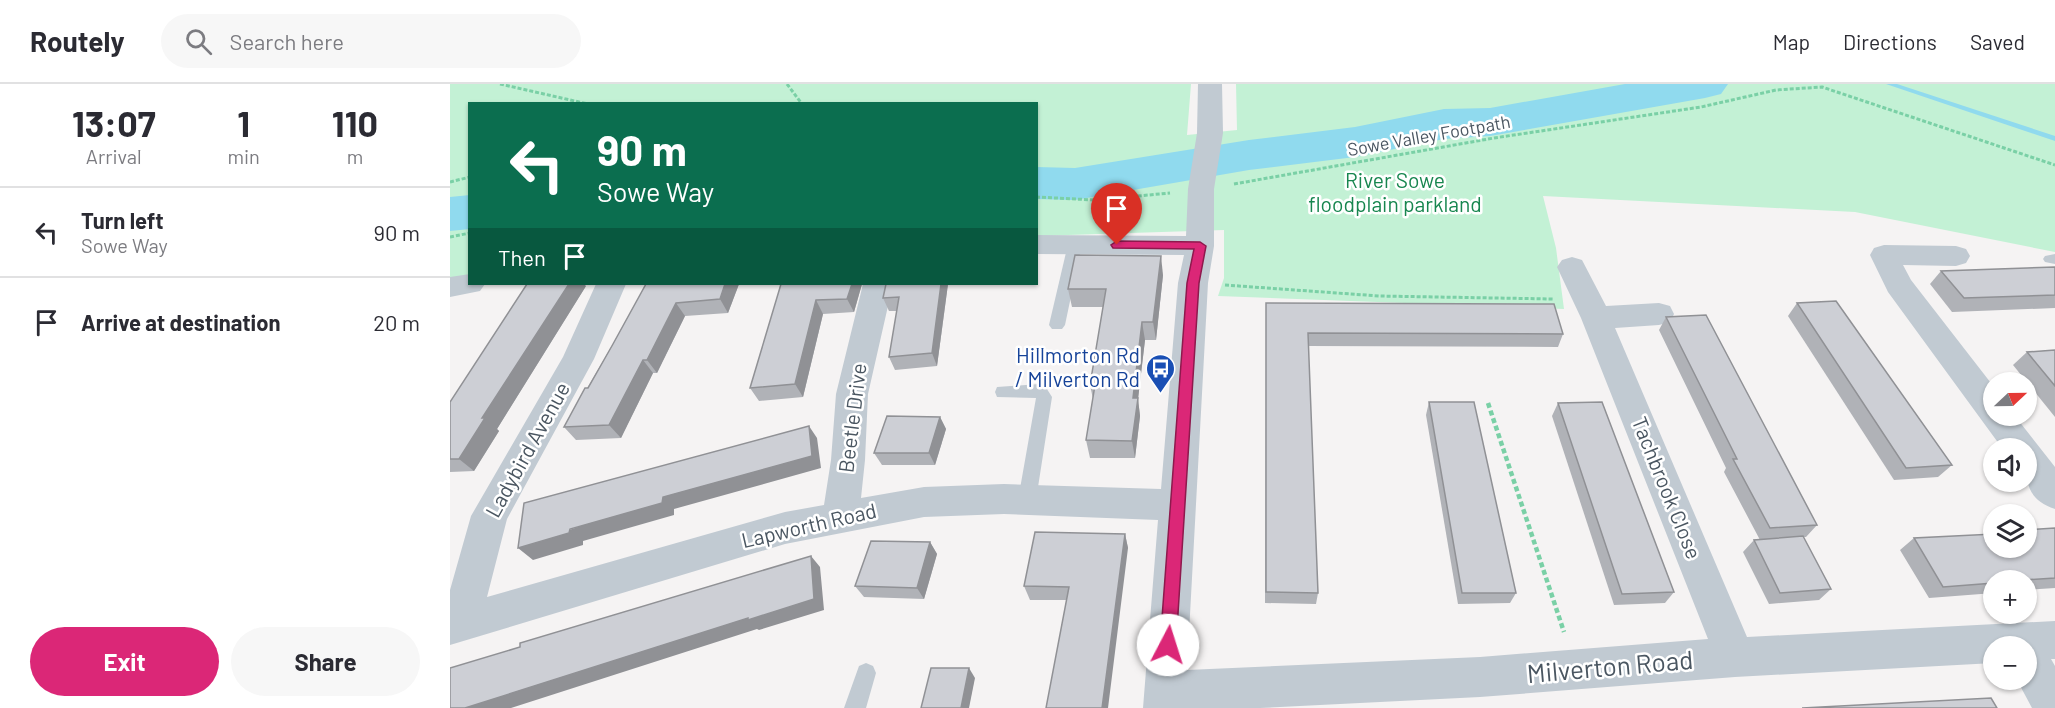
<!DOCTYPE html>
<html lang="en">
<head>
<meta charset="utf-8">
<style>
  :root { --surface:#fff; --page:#f7f7f7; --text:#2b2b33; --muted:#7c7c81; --line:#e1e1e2; --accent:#db2777 }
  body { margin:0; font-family:Barlow,sans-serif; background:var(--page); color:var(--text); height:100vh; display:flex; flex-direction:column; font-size:22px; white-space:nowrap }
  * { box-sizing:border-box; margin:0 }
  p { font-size:20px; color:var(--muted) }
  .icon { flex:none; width:33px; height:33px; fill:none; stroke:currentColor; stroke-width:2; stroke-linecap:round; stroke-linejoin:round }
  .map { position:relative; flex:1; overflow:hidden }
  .details { display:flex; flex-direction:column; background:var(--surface); width:450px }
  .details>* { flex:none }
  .banner { position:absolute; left:18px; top:18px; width:570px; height:183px; border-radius:0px; box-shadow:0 2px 4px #0004; background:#0b6e4f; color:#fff; overflow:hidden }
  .needle { width:39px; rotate:68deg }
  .tools { position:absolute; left:1533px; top:288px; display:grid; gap:12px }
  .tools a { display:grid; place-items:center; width:54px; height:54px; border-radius:50%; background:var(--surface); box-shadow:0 2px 4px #0004; font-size:30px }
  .pin { position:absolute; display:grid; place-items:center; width:51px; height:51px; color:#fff; margin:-62px -26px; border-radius:50% 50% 50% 0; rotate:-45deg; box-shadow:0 0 6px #0007 }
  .pin .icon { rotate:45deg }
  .me { position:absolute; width:66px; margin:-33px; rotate:5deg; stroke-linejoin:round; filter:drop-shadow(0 0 4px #0008) }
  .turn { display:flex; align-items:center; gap:21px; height:126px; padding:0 30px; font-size:27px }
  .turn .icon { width:78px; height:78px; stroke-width:2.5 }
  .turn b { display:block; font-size:42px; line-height:51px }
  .then { display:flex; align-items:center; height:57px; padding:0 30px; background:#0003; gap:12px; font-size:22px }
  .eta { display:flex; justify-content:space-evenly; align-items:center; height:102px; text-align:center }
  .eta b { font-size:36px; font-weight:700; line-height:42px }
  .primary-button { display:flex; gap:12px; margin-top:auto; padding:12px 30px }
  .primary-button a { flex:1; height:69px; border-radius:36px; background:var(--accent); color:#fff; font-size:24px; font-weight:700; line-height:69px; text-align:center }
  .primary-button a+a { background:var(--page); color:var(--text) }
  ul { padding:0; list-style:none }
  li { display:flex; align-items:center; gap:18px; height:90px; padding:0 30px; border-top:2px solid var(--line) }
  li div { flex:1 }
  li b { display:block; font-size:22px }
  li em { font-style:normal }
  header { display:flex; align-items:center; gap:36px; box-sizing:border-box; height:84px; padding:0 30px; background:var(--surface); border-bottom:2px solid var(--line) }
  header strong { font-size:28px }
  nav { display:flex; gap:33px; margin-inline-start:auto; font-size:21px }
  .search { width:420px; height:54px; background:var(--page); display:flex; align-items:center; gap:15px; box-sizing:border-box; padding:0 21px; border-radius:33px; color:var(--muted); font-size:22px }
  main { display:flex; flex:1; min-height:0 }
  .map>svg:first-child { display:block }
  .green { fill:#c3f1d5 }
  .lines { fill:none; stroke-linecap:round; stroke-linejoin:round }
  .stream { fill:#90daee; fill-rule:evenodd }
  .river { fill:#90daee; fill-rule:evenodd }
  .path-far1 { stroke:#7ad0a6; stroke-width:3; stroke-dasharray:4 2; stroke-linecap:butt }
  .path { stroke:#7ad0a6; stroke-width:4.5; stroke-dasharray:5 3; stroke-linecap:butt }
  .service { fill:#c1cad2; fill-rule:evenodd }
  .minor { fill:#c1cad2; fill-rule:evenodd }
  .wall { fill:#b0b2b7 }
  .shaded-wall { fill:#909195 }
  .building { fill:#cdcfd5; stroke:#909195; stroke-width:1.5 }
  .route { fill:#db2777; stroke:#8e194d; stroke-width:1.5 }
  .labels { text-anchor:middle; stroke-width:5; stroke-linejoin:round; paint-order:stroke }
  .far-street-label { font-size:18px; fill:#4a5661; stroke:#fff }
  .park-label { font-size:21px; fill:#17864f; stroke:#fff }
  .transit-label { font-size:21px; fill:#164399; stroke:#fff; text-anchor:end }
  .street-label { font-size:21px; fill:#4a5661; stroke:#fff }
  .near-street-label { font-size:26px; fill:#4a5661; stroke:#fff }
</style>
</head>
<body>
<header>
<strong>Routely</strong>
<div class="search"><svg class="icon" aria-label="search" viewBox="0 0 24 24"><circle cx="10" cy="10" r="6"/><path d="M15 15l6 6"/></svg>Search here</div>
<nav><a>Map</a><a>Directions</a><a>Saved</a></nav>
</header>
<main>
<section class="details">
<div class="eta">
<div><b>13:07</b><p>Arrival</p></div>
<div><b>1</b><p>min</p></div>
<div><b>110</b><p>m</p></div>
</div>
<ul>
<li><svg class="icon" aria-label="left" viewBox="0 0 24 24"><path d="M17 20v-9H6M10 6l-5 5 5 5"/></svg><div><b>Turn left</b><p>Sowe Way</p></div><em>90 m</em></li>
<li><svg class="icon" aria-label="arrive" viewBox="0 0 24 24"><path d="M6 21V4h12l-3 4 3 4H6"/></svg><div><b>Arrive at destination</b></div><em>20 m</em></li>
</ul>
<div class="primary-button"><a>Exit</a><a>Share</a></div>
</section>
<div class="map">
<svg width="1605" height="624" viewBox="0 0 1605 624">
  <rect width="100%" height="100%" fill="#f5f3f3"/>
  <polygon class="green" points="0,0 741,0 737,51 787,46 786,0 1605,0 1605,168 1405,128 1093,112 1106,164 1114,225 768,212 774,194 774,146 587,152 586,20 20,20 19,192 0,195"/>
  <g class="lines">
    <polygon class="stream" points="1436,0 1447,0 1605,52 1605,57"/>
    <g class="river">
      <polygon points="1175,0 1278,0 1271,10 1255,14 1040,52 994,55 905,73 799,86 625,116 586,115 586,83 625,84 799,56 905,43 994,25 1040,24"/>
      <polygon points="20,111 20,145 0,147 0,113"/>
    </g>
    <g class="path-far1">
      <polyline points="50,0 138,20"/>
      <polyline points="337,0 352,20"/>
      <polyline points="0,98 20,93"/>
      <polyline points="784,100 1044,54 1251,23 1326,6 1372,3 1605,81"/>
      <polyline points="586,113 645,116 720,109"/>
      <polyline points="0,153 20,149"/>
      <polyline points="775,201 929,212 1103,215"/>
    </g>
    <polyline class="path" points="1038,319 1114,548"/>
    <g class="service">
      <polygon points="625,155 632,160 615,241 612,245 602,245 599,241 618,160"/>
      <polygon points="1605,170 1605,180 1595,178 1593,175 1595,172"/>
      <polygon points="589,300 595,302 602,313 586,416 583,421 577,424 571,421 568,416 586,314 547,313 545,308 547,303"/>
      <polygon points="416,579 423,582 426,589 416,624 394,624 409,582"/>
    </g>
    <g class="minor">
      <polygon points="748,0 772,0 773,49 764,105 764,162 758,199 737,586 1030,573 1258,555 1131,234 1107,183 1112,176 1122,173 1132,176 1156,222 1209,219 1220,222 1224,230 1220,238 1209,241 1165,244 1297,553 1605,537 1605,575 1601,575 1605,582 1605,624 1582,624 1567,596 1576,596 1576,562 1544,562 1544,579 1285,593 1030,613 810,624 693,624 708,436 554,430 474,433 335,460 0,561 0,506 21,432 113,273 146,200 176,200 144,275 57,435 37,513 335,428 374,421 381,376 386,310 413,200 443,200 418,310 415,376 411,414 474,403 554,400 711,405 728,199 734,171 586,170 586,151 736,152 738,105 747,49"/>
      <path d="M1434 161 1506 162 1516 165 1520 172 1516 179 1506 182 1453 181 1461 196 1544 303V332H1565L1605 383V425C1573 414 1576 393 1576 364H1552L1438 208 1420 171 1424 164Z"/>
      <polygon points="20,190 20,200 35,200 30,207 0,213 0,193"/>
    </g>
  </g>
  <g class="wall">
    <polygon points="1605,183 1605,224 1502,228 1480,200 1491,187"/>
    <polygon points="713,191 706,256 695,256 688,315 690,332 685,374 640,374 636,356 643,315 640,301 653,223 622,223 618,205"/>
    <polygon points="196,200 289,200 278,229 235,232 207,289 203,289 171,354 126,356 114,343 163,260"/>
    <polygon points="331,200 412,200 404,228 373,230 353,313 309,317 300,304"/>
    <polygon points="498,200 487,282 445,286 439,273 447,227 439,227 433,214"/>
    <polygon points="136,202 47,345 49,347 24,387 0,388 0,318"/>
    <polygon points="816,219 1113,250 1108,263 858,262 868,509 866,520 815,519"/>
    <polygon points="1347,219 1502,381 1488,393 1444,396 1338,232"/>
    <polygon points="1216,233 1367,441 1356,453 1353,453 1381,505 1369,516 1319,520 1293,468 1304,456 1310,456 1274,388 1276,384 1209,246"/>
    <polygon points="1605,266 1605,333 1563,281 1577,268"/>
    <polygon points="979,318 1066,509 1060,519 1008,520 976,331"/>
    <polygon points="1108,319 1224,508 1215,519 1164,521 1102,332"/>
    <polygon points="490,333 496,345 485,381 432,381 424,369"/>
    <polygon points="1605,444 1605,504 1576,506 1576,496 1544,496 1544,509 1479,514 1450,466 1464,454 1544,464"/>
    <polygon points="675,450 678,464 616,516 580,516 574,502"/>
    <polygon points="480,458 487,470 474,515 414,513 405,502"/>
  </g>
  <g class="shaded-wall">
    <polygon points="711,172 713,191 706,256 703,238"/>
    <polygon points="119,200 134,200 136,202 47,345 49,347 24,387 9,375 32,334"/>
    <polygon points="275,200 289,200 278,229 270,215"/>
    <polygon points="402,200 412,200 404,228 397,215"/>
    <polygon points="491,200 498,200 487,282 482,269"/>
    <polygon points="366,216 373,230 353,313 345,300"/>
    <polygon points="226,219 235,232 207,289 197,276"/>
    <polygon points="692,238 695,256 688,315 690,332 685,374 682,357 683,314"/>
    <polygon points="193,276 203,289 171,354 159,341"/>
    <polygon points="490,333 496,345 485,381 479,369"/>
    <polygon points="359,342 367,354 371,384 224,425 224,431 133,457 133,461 83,476 68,464 213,413"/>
    <polygon points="675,450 678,464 658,624 652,624"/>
    <polygon points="480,458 487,470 474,515 467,504"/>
    <polygon points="361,472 370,483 374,526 309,546 307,545 61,624 15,624"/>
    <polygon points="519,584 525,594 519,624 511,624"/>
  </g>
  <g class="building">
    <polygon points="625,171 711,172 703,238 692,238 683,314 688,314 682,357 636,356 645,301 640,301 656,205 618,205"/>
    <polygon points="1605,183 1605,211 1514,214 1491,187"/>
    <polygon points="77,200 119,200 32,334 35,334 9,375 0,375 0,318"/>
    <polygon points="196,200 275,200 270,215 226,219 197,276 193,276 159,341 114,343 135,304 138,304 163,260"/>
    <polygon points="331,200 402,200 397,215 366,216 345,300 300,304"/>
    <polygon points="436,200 491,200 482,269 439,273 449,213 433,214"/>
    <polygon points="1386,217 1502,381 1456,384 1347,219"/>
    <polygon points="816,219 1104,220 1113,250 858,249 868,509 816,508"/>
    <polygon points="1256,231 1367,441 1320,444 1283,375 1287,375 1216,233"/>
    <polygon points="1605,266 1605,302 1577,268"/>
    <polygon points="979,318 1024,318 1066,509 1012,509"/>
    <polygon points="1152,318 1224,508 1172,510 1108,319"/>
    <polygon points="437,332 490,333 479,369 424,369"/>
    <polygon points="359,342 362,372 213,413 212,419 120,445 119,449 68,464 74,419"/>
    <polygon points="1605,444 1605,494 1573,496 1544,496 1544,499 1493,503 1464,454 1544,450 1544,464 1576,464 1576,446"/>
    <polygon points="585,448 675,450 652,624 596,624 619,503 574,502"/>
    <polygon points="1353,452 1381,505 1330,509 1304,456"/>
    <polygon points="421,457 480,458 467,504 405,502"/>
    <polygon points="361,472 364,515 298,536 298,534 15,624 0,624 0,584 70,563 70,559"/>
    <polygon points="481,584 519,584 511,624 471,624"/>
    <polygon points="1541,614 1547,624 1352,624"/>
  </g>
  <polygon class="route" points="667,157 750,158 756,162 749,199 726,561 724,567 718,569 712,567 710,561 737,199 744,165 663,164 661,161"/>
  <defs>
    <symbol id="bus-pin" viewBox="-11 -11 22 30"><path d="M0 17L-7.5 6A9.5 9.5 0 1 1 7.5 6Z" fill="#1a4fb4" stroke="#fff"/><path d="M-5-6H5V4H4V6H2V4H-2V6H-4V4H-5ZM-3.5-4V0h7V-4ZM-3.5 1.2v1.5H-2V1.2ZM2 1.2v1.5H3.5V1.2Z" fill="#fff"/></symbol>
  </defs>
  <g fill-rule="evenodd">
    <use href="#bus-pin" x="694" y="268" width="33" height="45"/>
  </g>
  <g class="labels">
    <g class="far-street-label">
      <text transform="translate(979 52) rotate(-10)" y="6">Sowe Valley Footpath</text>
    </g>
    <g class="park-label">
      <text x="945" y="104">River Sowe<tspan x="945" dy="24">floodplain parkland</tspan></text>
    </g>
    <g class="transit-label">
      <text x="690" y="279">Hillmorton Rd<tspan x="690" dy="24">/ Milverton Rd</tspan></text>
    </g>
    <g class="street-label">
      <text transform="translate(403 334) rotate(-83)" y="7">Beetle Drive</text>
      <text transform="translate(78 366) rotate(-61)" y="7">Ladybird Avenue</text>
      <text transform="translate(1216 404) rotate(68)" y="7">Tachbrook Close</text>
      <text transform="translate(359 442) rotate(-13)" y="7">Lapworth Road</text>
    </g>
    <g class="near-street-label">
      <text transform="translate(1160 583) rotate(-5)" y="9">Milverton Road</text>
    </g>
  </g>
</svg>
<div class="tools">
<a><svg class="needle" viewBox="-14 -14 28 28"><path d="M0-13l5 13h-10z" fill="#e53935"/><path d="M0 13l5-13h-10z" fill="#7c7c81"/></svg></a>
<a><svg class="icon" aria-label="sound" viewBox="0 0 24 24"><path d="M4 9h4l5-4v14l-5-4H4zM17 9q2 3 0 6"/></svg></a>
<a><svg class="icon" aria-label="layers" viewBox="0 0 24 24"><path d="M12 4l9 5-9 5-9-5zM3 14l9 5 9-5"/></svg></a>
<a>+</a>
<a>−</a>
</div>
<div class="pin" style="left:667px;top:161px;background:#d93025"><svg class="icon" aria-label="arrive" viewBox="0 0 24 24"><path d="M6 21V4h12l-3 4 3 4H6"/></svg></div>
<svg class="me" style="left:718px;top:561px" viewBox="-20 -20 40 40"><circle r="19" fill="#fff"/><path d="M0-13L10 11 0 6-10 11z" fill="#db2777"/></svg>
<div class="banner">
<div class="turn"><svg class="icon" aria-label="left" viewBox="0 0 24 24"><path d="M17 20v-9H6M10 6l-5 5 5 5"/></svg><div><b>90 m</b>Sowe Way</div></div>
<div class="then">Then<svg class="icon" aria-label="arrive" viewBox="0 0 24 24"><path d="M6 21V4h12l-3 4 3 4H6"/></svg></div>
</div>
</div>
</main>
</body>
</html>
